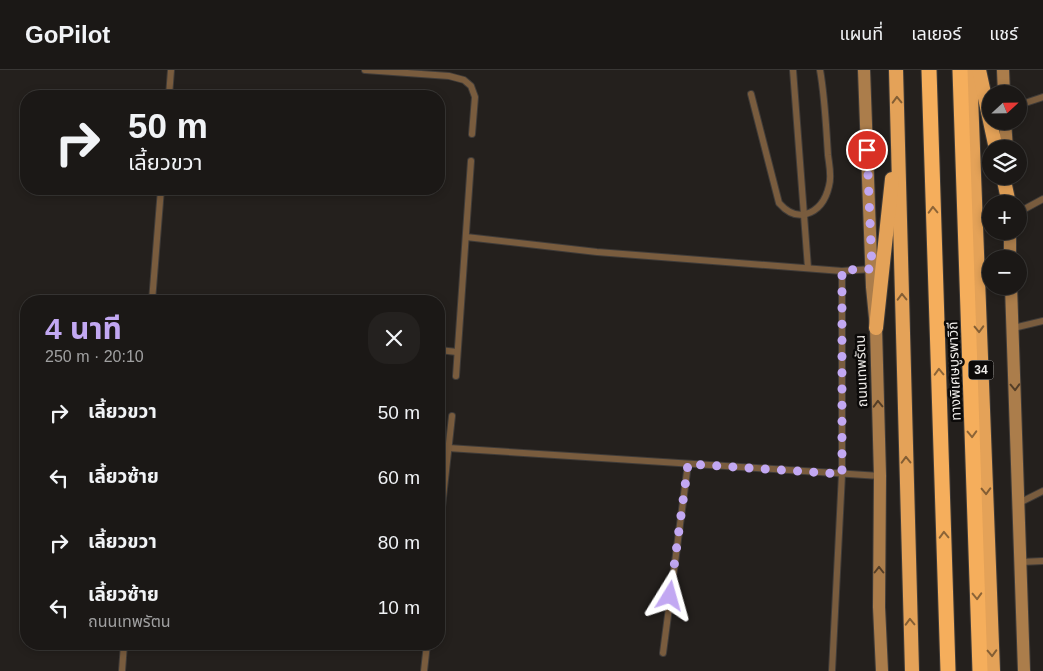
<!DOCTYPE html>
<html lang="th">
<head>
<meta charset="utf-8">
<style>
  :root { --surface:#1b1816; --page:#24211f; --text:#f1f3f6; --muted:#a0a0a1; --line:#393735; --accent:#c2a8f2 }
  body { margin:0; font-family:Arial,"Noto Sans Thai",sans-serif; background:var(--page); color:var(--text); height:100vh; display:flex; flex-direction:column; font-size:19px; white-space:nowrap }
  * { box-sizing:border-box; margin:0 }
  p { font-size:16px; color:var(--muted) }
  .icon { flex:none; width:28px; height:28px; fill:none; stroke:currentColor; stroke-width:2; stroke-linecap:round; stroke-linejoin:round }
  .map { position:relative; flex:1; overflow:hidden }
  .panel { position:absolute; left:20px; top:225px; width:425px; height:355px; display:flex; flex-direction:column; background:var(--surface); border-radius:20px; box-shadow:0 2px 8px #0003,0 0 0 1px var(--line) }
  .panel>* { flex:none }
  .hud { position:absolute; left:20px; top:20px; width:425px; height:105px; border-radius:20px; box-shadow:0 2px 8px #0003,0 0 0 1px var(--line); background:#1b1816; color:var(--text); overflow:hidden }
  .needle { width:32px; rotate:68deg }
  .fabs { position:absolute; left:982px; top:15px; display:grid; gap:10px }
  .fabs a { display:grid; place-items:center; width:45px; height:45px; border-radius:50%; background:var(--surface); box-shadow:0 2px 8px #0003,0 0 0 1px var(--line); font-size:25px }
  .pin { position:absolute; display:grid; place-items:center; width:42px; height:42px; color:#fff; margin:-21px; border:2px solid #fff; border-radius:50%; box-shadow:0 1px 5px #0007 }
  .me { position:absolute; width:55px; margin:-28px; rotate:8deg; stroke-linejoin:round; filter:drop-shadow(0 0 4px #0008) }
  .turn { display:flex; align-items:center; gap:18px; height:105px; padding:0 25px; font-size:22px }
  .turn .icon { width:65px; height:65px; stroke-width:2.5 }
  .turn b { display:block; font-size:35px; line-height:42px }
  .round { display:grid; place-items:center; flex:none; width:52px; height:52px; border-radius:20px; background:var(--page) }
  .head { display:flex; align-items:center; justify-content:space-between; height:85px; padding:0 25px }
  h1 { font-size:30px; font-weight:700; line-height:38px; color:var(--accent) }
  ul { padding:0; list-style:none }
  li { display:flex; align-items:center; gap:15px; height:65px; padding:0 25px }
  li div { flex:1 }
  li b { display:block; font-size:19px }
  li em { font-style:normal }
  header { display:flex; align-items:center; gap:30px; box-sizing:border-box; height:70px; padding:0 25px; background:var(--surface); border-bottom:1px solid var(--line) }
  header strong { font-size:24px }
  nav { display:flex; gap:28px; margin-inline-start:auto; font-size:18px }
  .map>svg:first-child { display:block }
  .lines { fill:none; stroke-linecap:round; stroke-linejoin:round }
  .service-casing { stroke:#403c39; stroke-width:8 }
  .secondary-casing { stroke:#403c39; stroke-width:14 }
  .trunk-casing { stroke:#403c39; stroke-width:16 }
  .motorway-casing { stroke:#403c39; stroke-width:17 }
  .service { stroke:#795c3e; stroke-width:6 }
  .secondary { stroke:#ab7d4b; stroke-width:12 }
  .trunk { stroke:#e4a258; stroke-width:14 }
  .motorway { stroke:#f5ae5c; stroke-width:15 }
  .oneway { stroke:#835e34 }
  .oneway2 { stroke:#8c6437 }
  .oneway3 { stroke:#543e27 }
  .route { stroke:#c2a8f2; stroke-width:9; stroke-dasharray:0 16.2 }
  .labels { text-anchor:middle; stroke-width:5; stroke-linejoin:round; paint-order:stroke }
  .shield { fill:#0c0a09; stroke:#aaa8a5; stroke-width:1 }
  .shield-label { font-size:12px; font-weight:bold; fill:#eeebe8 }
  .street-label { font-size:14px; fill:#eeebe8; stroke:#0c0a09 }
</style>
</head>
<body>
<header>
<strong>GoPilot</strong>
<nav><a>แผนที่</a><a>เลเยอร์</a><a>แชร์</a></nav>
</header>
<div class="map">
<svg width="1043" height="601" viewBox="0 0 1043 601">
  <rect width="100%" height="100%" fill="#24201d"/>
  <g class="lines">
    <defs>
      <g id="service">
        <polyline points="365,0 449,6 464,10 471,16 475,27 472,64"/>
        <polyline points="793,0 808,198"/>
        <path d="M751 24 779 133C786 141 795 147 806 144 820 140 826 129 829 116 832 106 829 94 828 85 826 56 825 28 820 0"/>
        <polyline points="169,26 171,0"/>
        <polyline points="1019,35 1043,27"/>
        <polyline points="1019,142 1043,129"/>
        <polyline points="466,167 597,182 842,201 872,199"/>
        <polyline points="152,231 161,119"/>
        <polyline points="1013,258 1043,251"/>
        <polyline points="439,280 457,282"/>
        <polyline points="456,306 471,91"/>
        <polyline points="448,378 880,406"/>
        <polyline points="1019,433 1043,421"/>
        <polyline points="439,464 452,346"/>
        <polyline points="1021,492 1043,491"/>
        <polyline points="663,583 688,394"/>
        <polyline points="122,601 124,574"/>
        <polyline points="424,601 427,574"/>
        <polyline points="832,601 842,404 842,201"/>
      </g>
      <g id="secondary">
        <polyline points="864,0 872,217 876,258 880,406 879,537 882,601"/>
        <polyline points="1003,0 1004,24"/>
        <polyline points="1005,51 1007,79"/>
        <polyline points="1010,161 1010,189"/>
        <polyline points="1011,216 1024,601"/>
      </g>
      <g id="trunk">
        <polyline points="896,0 912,601"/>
        <polyline points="970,0 993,601"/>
        <polyline points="979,0 996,79"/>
        <polyline points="1003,106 1009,134"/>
        <polyline points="876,258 892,109"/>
      </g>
      <g id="motorway">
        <polyline points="929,0 948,601"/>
        <polyline points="960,0 980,601"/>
      </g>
    </defs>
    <use href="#service" class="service-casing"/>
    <use href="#secondary" class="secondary-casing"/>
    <use href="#trunk" class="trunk-casing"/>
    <use href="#motorway" class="motorway-casing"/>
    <use href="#service" class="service"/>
    <use href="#secondary" class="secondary"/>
    <use href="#trunk" class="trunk"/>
    <use href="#motorway" class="motorway"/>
  </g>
  <defs><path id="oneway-chevron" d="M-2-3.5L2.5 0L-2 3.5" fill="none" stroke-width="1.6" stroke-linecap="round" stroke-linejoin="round" transform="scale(1.25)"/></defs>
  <g class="oneway">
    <use href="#oneway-chevron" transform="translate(897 30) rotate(-92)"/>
    <use href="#oneway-chevron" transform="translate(902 227) rotate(-91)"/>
    <use href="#oneway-chevron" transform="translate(979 259) rotate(88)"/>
    <use href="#oneway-chevron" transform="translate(906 390) rotate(-91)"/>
    <use href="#oneway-chevron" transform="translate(986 421) rotate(88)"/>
    <use href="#oneway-chevron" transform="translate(910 552) rotate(-92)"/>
    <use href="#oneway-chevron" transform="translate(992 583) rotate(88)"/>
  </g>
  <g class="oneway2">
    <use href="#oneway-chevron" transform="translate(933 140) rotate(-92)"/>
    <use href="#oneway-chevron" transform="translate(939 302) rotate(-92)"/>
    <use href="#oneway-chevron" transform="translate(972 364) rotate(88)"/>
    <use href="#oneway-chevron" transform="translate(944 465) rotate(-92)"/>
    <use href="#oneway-chevron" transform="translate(977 526) rotate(88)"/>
  </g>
  <g class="oneway3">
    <use href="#oneway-chevron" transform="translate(1015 317) rotate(88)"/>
    <use href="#oneway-chevron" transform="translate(878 334) rotate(-92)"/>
    <use href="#oneway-chevron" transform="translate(879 500) rotate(-90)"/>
  </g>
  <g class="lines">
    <polyline class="route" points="670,526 688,394 842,404 842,200 872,199 867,80"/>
  </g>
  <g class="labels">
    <rect class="shield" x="968.5" y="290.5" width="25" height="19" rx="4"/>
    <g class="shield-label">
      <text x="981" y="304">34</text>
    </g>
    <g class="street-label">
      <text transform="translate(861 301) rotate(-92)" y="5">ถนนเทพรัตน</text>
      <text transform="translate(954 301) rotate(-92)" y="5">ทางพิเศษบูรพาวิถี</text>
    </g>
  </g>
</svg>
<div class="fabs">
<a><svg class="needle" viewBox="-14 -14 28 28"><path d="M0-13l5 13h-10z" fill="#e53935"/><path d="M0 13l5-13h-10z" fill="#a0a0a1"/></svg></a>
<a><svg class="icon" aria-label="layers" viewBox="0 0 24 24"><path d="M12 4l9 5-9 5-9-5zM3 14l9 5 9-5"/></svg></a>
<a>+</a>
<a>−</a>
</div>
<div class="pin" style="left:867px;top:80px;background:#d93025"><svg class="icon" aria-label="arrive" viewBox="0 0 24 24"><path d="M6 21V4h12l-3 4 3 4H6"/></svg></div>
<svg class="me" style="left:670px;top:526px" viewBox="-20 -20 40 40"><path d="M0-17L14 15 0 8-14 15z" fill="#c2a8f2" stroke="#fff" stroke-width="4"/></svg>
<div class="hud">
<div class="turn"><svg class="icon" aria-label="right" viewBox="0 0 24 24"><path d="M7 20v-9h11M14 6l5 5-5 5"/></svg><div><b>50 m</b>เลี้ยวขวา</div></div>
</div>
<section class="panel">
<div class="head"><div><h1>4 นาที</h1><p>250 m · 20:10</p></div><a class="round"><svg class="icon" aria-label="close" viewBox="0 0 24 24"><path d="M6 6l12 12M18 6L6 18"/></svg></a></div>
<ul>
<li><svg class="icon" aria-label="right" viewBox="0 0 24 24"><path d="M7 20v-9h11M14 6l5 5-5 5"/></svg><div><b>เลี้ยวขวา</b></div><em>50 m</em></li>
<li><svg class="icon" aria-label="left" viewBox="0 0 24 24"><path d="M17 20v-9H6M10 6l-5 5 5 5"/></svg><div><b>เลี้ยวซ้าย</b></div><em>60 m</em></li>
<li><svg class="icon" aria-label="right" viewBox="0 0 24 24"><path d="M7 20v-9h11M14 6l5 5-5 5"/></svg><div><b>เลี้ยวขวา</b></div><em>80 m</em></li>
<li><svg class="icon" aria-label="left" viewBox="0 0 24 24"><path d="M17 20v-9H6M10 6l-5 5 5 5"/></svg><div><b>เลี้ยวซ้าย</b><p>ถนนเทพรัตน</p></div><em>10 m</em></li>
</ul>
</section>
</div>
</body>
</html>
